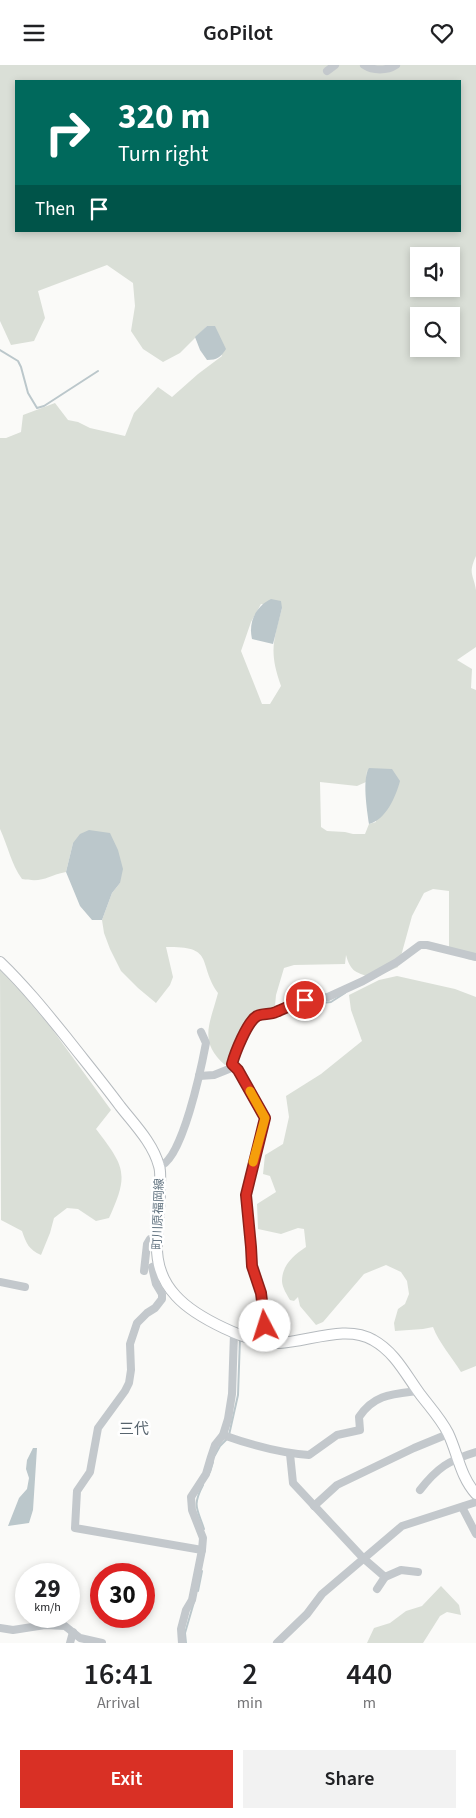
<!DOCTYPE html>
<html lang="en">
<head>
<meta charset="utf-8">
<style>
  :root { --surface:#fff; --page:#f2f2f2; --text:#202124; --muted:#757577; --accent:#d93025 }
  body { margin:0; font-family:"Source Sans 3","Noto Sans JP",sans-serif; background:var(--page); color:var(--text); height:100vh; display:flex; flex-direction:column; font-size:19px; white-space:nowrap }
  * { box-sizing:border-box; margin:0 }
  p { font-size:16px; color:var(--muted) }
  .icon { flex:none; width:28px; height:28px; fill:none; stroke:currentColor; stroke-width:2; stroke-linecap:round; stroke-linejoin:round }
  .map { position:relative; height:1578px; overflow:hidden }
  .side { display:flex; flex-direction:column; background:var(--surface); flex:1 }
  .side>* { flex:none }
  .guide { position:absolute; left:15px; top:15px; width:446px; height:152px; border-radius:0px; box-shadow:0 2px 8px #0003; background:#00695c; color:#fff; overflow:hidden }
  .fabs { position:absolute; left:410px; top:182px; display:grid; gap:10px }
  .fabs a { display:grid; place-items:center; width:50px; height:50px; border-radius:0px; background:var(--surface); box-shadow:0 2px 8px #0003; font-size:25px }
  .speed { position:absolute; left:15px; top:1498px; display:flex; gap:10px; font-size:25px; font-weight:700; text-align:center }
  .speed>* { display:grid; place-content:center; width:65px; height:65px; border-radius:50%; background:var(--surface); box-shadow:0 2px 8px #0003; line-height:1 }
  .speed small { font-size:12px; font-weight:400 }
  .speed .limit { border:8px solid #d22; background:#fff; color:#111 }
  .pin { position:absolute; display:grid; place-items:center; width:42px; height:42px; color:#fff; margin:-21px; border:2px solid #fff; border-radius:50%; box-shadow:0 1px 5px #0007 }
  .me { position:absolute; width:55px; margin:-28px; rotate:355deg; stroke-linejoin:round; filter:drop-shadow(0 0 4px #0008) }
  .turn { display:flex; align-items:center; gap:18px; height:105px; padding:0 20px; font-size:22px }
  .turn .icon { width:65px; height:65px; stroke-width:2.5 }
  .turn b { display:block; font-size:35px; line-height:42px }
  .then { display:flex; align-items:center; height:48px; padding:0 20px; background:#0003; gap:10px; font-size:19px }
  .eta { display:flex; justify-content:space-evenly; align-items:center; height:85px; text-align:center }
  .eta b { font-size:30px; font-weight:600; line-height:35px }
  .cta { display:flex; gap:10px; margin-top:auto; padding:10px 20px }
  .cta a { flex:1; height:58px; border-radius:0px; background:var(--accent); color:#fff; font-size:20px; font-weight:600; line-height:58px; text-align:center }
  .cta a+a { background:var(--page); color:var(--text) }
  header { display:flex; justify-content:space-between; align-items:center; height:65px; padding:0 20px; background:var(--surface); font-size:22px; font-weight:600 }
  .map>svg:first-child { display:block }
  .green { fill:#dadfd7; fill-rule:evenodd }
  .water { fill:#bbc7cb }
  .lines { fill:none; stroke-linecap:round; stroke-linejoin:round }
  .stream { stroke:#bbc7cb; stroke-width:2 }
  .major-casing { stroke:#b5babe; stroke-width:12 }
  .minor { stroke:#c3c8cc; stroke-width:8 }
  .major { stroke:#fff; stroke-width:10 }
  .route-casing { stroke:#8d1f18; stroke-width:12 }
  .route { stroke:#d93025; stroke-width:9 }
  .slow { stroke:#f59e0b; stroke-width:9 }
  .labels { text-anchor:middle; stroke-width:5; stroke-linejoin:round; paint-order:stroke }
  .street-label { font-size:12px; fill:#657683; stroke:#fff }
  .quarter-label { font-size:15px; fill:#57646e; stroke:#fff }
</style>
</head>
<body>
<header><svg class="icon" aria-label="menu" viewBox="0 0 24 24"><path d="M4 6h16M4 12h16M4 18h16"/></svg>GoPilot<svg class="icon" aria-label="heart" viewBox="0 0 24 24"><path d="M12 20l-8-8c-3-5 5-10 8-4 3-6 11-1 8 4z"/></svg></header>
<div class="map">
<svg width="476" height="1578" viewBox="0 0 476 1578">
  <rect width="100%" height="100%" fill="#fafaf8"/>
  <g class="green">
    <path d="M0 0H476V491C468 509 473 508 476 525 476 541 476 565 476 582L457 595 472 604 471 623 476 625V896L467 894 449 883V826L433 824 424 828 412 851 398 902 373 913C356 907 351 908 346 890L345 899 294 900 284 903 276 930 275 941 249 955 243 962 231 998 225 1000C198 976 210 959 218 928 197 898 216 881 166 882L173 912 170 920 156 938 138 923 121 906 110 884 104 868 102 855 112 828 120 818 73 778 66 807C46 811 45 818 22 814 11 799 8 781 0 764V373H6L21 367 23 350 55 338 68 355 78 357 90 363 125 371 134 348 158 322 172 332 198 309 222 291 207 261 180 288 163 297 143 284 131 266 135 241 133 218 107 200 38 226 45 253 34 276 11 280 0 256ZM16 16H460V166H16ZM419 191H451V224H419ZM419 251H451V284H419ZM261 539 282 543C273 577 269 587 281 621L270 639H262L241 586 251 557ZM367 705 376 757 369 759 365 769H353L345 767 327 766 321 762 320 717 357 721 366 717Z"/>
    <path d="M0 905 22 928 52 964 111 1045 96 1064C124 1101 130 1108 109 1153L96 1156 78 1144 67 1143 54 1153 50 1168 41 1190C29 1185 26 1178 22 1166L1 1155Z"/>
    <path d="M397 911 455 924 476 932V1301L461 1307C452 1292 439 1278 433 1262L423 1264 395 1266 394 1258 398 1244 405 1239 409 1229 407 1216 401 1207 386 1200 364 1209 323 1257 316 1260 300 1241 298 1232 294 1236 290 1235C287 1230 282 1222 282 1216 282 1200 294 1190 306 1182L304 1164 298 1163 281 1169 258 1164 257 1139 276 1127 270 1111 263 1109 265 1090 283 1079 289 1052 286 1031 321 1009 362 976 351 945 349 930 379 915Z"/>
    <polygon points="441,1521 459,1540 461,1550 447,1547 440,1551 423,1578 367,1578 374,1563 390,1558 406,1546 422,1541"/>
  </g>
  <g class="water">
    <path d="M207 261H215L226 284C221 292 217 295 207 295L200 285 195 272Z"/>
    <path d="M271 534 281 536 282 543 273 579 252 574C248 557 256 541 271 534Z"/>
    <path d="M369 703 392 704 400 716C396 731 386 755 369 759 367 745 362 714 369 703Z"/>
    <polygon points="89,765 110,768 118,785 123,804 120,818 112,828 102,855 92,855 80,841 66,807 73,778 80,769"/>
    <polygon points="33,1383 37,1383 33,1445 29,1458 8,1461 19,1433 27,1424 29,1413 26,1404 27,1395"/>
  </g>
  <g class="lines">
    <g class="stream">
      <polyline points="0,285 18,296 21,302 28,328 37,343 44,341 98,306"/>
      <polyline points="302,940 331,937 345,928"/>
      <polyline points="243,1139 246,1171"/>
      <polyline points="241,1266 246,1258 257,1261 260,1259 260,1244 257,1230"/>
      <polyline points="229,1370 238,1330 240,1273"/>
      <polyline points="215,1390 220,1381 227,1374"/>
      <polyline points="210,1407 213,1397"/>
      <path d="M203 1420C192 1441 197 1443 204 1464"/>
      <polyline points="198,1526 202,1506"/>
      <polyline points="186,1578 185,1568 194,1537"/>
    </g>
    <defs>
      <path id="major" d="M0 897C24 920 45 946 66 972 84 995 103 1018 120 1041 134 1059 153 1078 159 1101 161 1107 160 1115 160 1121 161 1161 145 1198 176 1231 195 1252 251 1280 279 1278 308 1277 346 1259 373 1275 395 1287 406 1310 420 1329 429 1341 441 1354 448 1368 458 1389 460 1411 476 1429"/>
    </defs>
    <use href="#major" class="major-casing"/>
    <g class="minor">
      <path d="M364 0C373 6 387 6 396 0"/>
      <polyline points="327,6 335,0"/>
      <polyline points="232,999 238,1005 265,1053 246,1130 252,1201 264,1239 265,1261 261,1277"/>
      <polyline points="199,1011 214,1010 229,1004 232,999 236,985 245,968 252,955 257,951 272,949 305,935 328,932 363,916 397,897 420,880 427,880 476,892"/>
      <path d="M159 1101C182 1098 202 999 206 978L201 967"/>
      <polyline points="157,1200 152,1202 156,1219 162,1229 162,1234 155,1243 147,1248 137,1258 130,1279 131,1305 129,1318 125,1326 98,1363 90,1407 77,1426 75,1463 202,1485"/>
      <polyline points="144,1206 147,1179 150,1174 157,1175"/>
      <polyline points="0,1217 25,1222"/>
      <path d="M223 1370C251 1380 280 1388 309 1390L337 1370 360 1365 359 1352C374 1329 393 1329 418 1326"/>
      <polyline points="290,1389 293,1418 363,1493 385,1512 401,1505 418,1507"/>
      <path d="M420 1425C437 1403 449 1395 476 1387"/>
      <polyline points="314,1441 337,1420 414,1383 448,1369"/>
      <polyline points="462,1442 476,1469"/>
      <polyline points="377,1524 385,1512"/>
      <polyline points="0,1563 13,1565 45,1560 65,1561 80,1573 102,1578"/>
      <polyline points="70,1578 73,1567"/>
      <polyline points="182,1578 181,1564 186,1545 192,1535 202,1485 203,1473 192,1445 191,1432 206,1409 211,1392 215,1380 223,1370 228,1354 232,1329 234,1268"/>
      <polyline points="277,1578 307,1549 322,1529 402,1461 476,1437"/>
    </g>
    <use href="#major" class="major"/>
  </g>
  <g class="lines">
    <defs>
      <path id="route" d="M265 1261 261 1228 252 1201 251 1182 246 1130 265 1053 238 1005 232 999C235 988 247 957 257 951 263 948 270 950 276 947 286 943 295 938 305 935"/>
    </defs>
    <use href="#route" class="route-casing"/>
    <use href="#route" class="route"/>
    <polyline class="slow" points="250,1026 265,1053 253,1097"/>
  </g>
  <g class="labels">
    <g class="street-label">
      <text transform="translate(158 1149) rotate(-88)" y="4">町川原福岡線</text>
    </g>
    <g class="quarter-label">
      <text x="134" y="1369">三代</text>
    </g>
  </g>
</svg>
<div class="fabs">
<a><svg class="icon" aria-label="sound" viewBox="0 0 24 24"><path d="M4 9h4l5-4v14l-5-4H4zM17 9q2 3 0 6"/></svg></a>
<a><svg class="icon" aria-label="search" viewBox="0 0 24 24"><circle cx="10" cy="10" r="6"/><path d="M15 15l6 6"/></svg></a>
</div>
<div class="speed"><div>29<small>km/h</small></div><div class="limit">30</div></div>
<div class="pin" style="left:305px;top:935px;background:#d93025"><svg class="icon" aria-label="arrive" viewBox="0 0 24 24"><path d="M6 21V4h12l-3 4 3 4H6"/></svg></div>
<svg class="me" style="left:265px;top:1261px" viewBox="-20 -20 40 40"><circle r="19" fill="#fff"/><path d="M0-13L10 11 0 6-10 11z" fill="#d93025"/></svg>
<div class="guide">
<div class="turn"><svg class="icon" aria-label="right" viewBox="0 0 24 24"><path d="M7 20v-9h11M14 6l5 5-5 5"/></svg><div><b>320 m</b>Turn right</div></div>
<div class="then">Then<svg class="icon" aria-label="arrive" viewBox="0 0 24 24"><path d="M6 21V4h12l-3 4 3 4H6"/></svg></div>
</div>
</div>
<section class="side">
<div class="eta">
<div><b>16:41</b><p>Arrival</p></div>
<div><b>2</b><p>min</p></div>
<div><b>440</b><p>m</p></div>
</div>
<div class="cta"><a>Exit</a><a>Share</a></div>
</section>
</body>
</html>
